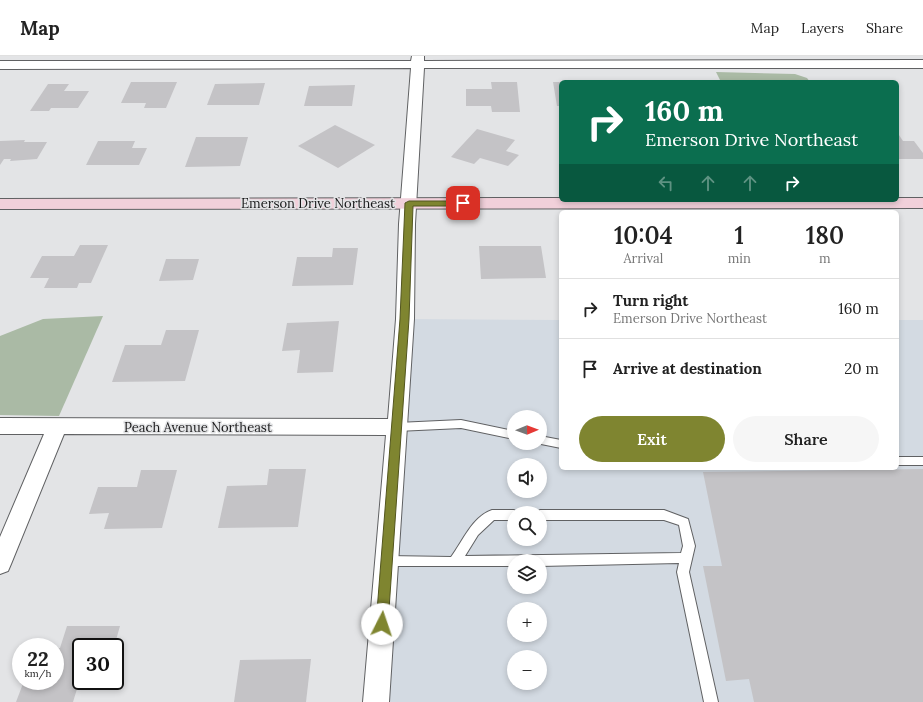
<!DOCTYPE html>
<html lang="en">
<head>
<meta charset="utf-8">
<style>
  :root { --surface:#fff; --page:#f6f6f6; --text:#222; --muted:#767676; --line:#e0e0e0; --accent:#7f8530 }
  body { margin:0; font-family:Lora,serif; background:var(--page); color:var(--text); height:100vh; display:flex; flex-direction:column; font-size:15px; white-space:nowrap }
  * { box-sizing:border-box; margin:0 }
  p { font-size:13px; color:var(--muted) }
  .icon { flex:none; width:22px; height:22px; fill:none; stroke:currentColor; stroke-width:2; stroke-linecap:round; stroke-linejoin:round }
  .map { position:relative; flex:1; overflow:hidden }
  .side { position:absolute; left:559px; top:154px; width:340px; height:260px; display:flex; flex-direction:column; background:var(--surface); border-radius:6px; box-shadow:0 2px 6px #0003 }
  .side>* { flex:none }
  .top-card { position:absolute; left:559px; top:24px; width:340px; height:122px; border-radius:6px; box-shadow:0 2px 6px #0003; background:#0b6e4f; color:#fff; overflow:hidden }
  .needle { width:26px; rotate:89deg }
  .tools { position:absolute; left:507px; top:354px; display:grid; gap:8px }
  .tools a { display:grid; place-items:center; width:40px; height:40px; border-radius:50%; background:var(--surface); box-shadow:0 2px 6px #0003; font-size:20px }
  .speed { position:absolute; left:12px; top:582px; display:flex; gap:8px; font-size:20px; font-weight:700; text-align:center }
  .speed>* { display:grid; place-content:center; width:52px; height:52px; border-radius:50%; background:var(--surface); box-shadow:0 2px 6px #0003; line-height:1 }
  .speed small { font-size:10px; font-weight:400 }
  .speed .limit { border:2px solid #111; border-radius:6px; background:#fff; color:#111 }
  .pin { position:absolute; display:grid; place-items:center; width:34px; height:34px; color:#fff; margin:-17px; border-radius:8px; box-shadow:0 2px 6px #0006 }
  .me { position:absolute; width:44px; margin:-22px; rotate:4deg; stroke-linejoin:round; filter:drop-shadow(0 0 3px #0008) }
  .turn { display:flex; align-items:center; gap:14px; height:84px; padding:0 20px; font-size:18px }
  .turn .icon { width:52px; height:52px; stroke-width:2.5 }
  .turn b { display:block; font-size:28px; line-height:34px }
  .lanes { display:flex; align-items:center; height:38px; padding:0 20px; background:#0003; justify-content:center; gap:20px; direction:ltr }
  .lanes .off { opacity:.35 }
  .eta { display:flex; justify-content:space-evenly; align-items:center; height:68px; text-align:center }
  .eta b { font-size:24px; font-weight:600; line-height:28px }
  .primary-button { display:flex; gap:8px; margin-top:auto; padding:8px 20px }
  .primary-button a { flex:1; height:46px; border-radius:24px; background:var(--accent); color:#fff; font-size:16px; font-weight:600; line-height:46px; text-align:center }
  .primary-button a+a { background:var(--page); color:var(--text) }
  ul { padding:0; list-style:none }
  li { display:flex; align-items:center; gap:12px; height:60px; padding:0 20px; border-top:1px solid var(--line) }
  li div { flex:1 }
  li b { display:block; font-size:15px }
  li em { font-style:normal }
  header { display:flex; align-items:center; gap:24px; box-sizing:border-box; height:56px; padding:0 20px; background:var(--surface); border-bottom:1px solid var(--line) }
  header strong { font-size:19px }
  nav { display:flex; gap:22px; margin-inline-start:auto; font-size:14px }
  .map>svg:first-child { display:block }
  .built { fill:#d3dae2; fill-rule:evenodd }
  .green { fill:#aabaa5 }
  .building { fill:#c4c3c6 }
  .lines { fill:none; stroke-linecap:round; stroke-linejoin:round }
  .lane-casing { stroke:#606163; stroke-width:2 }
  .street-casing { stroke:#606163; stroke-width:2 }
  .secondary-casing { stroke:#606163; stroke-width:2 }
  .lane { fill:#fff; fill-rule:evenodd }
  .street { fill:#fff; fill-rule:evenodd }
  .secondary { fill:#f1d0da; fill-rule:evenodd }
  .route { fill:#7f8530; stroke:#53561f }
  .labels { text-anchor:middle; stroke-width:3; stroke-linejoin:round; paint-order:stroke }
  .street-label { font-size:13px; fill:#181819; stroke:#e3e4e6 }
</style>
</head>
<body>
<header>
<strong>Map</strong>
<nav><a>Map</a><a>Layers</a><a>Share</a></nav>
</header>
<div class="map">
<svg width="923" height="646" viewBox="0 0 923 646">
  <rect width="100%" height="100%" fill="#e3e4e6"/>
  <path class="built" d="M405 263 561 264V412H897V264H923V646H376ZM514 361H540V387H514ZM514 409H540V435H514ZM514 457H540V483H514ZM514 505H540V531H514ZM514 553H540V579H514ZM514 601H540V627H514Z"/>
  <g class="green">
    <polygon points="716,16 795,18 807,22 810,26 721,26"/>
    <polygon points="103,260 59,360 0,359 0,280 43,263"/>
  </g>
  <g class="building">
    <polygon points="131,26 177,26 166,52 144,52 146,47 121,47"/>
    <polygon points="491,26 517,26 520,56 492,56 491,50 466,50 466,33 492,33"/>
    <polygon points="553,26 561,26 561,50 557,50"/>
    <polygon points="265,27 259,49 207,49 215,28"/>
    <polygon points="48,28 69,28 64,35 89,35 78,52 51,52 49,55 30,55"/>
    <polygon points="355,29 352,50 304,50 309,30"/>
    <polygon points="335,69 375,89 338,112 298,90"/>
    <polygon points="477,73 515,84 506,95 519,99 508,110 480,102 474,108 451,101"/>
    <polygon points="897,79 899,79 903,85 914,85 923,97 923,103 897,103"/>
    <polygon points="196,81 248,81 240,110 185,111"/>
    <polygon points="25,84 24,86 47,86 37,103 10,105 11,103 4,103 0,109 0,85"/>
    <polygon points="98,85 135,85 132,92 147,92 139,109 86,109"/>
    <polygon points="80,189 108,189 91,227 79,227 77,232 44,232 49,222 30,222 42,200 74,200"/>
    <polygon points="479,190 541,190 546,222 481,223"/>
    <polygon points="333,192 358,192 353,229 292,230 297,201 332,201"/>
    <polygon points="166,203 199,203 193,224 159,225"/>
    <polygon points="339,265 333,316 297,317 300,294 282,295 287,267"/>
    <polygon points="166,274 199,274 185,325 112,326 125,289 161,289"/>
    <polygon points="269,413 306,413 298,471 218,472 227,430 267,429"/>
    <polygon points="923,413 923,646 754,646 749,623 726,625 703,510 722,510 703,416"/>
    <polygon points="141,414 177,414 162,472 104,473 109,457 89,458 98,431 137,431"/>
    <polygon points="67,570 120,570 114,591 81,591 81,625 103,625 101,633 77,633 73,646 16,646 24,625 55,625 55,592 60,592"/>
    <polygon points="311,603 306,646 234,646 240,604"/>
  </g>
  <g class="lines">
    <defs>
      <g id="lane">
        <polygon points="461,364 514,375 514,383 461,372 397,375 393,374 392,371 393,368 397,367"/>
        <polygon points="540,380 561,384 561,392 536,387 540,387"/>
        <rect x="897" y="401" width="26" height="8"/>
        <path d="M492 454H514L519 457H514V464H494L478 479 465 500 681 497 683 490 679 469 664 464H540V457H535L540 454H664L688 463 695 490 689 516 718 646H704L677 516 679 507 540 510V505H514V510H387L383 509 381 505 383 501 387 500 451 501C463 485 472 461 492 454Z"/>
      </g>
      <polygon id="street" points="412,0 424,0 424,5 923,4 923,12 424,12 415,168 414,263 389,646 363,646 386,379 64,378 11,508 8,515 0,518 0,481 44,378 0,378 0,362 388,363 396,263 399,168 411,12 0,13 0,5 411,5"/>
      <polygon id="secondary" points="561,142 561,144 897,144 897,142 923,142 923,152 0,153 0,143"/>
    </defs>
    <use href="#lane" class="lane-casing"/>
    <use href="#street" class="street-casing"/>
    <use href="#secondary" class="secondary-casing"/>
    <use href="#lane" class="lane"/>
    <use href="#street" class="street"/>
    <use href="#secondary" class="secondary"/>
  </g>
  <polygon class="route" points="409,145 463,145 467,147 463,150 413,150 409,263 388,568 386,572 382,573 378,572 376,568 400,263 405,147"/>
  <g class="labels">
    <g class="street-label">
      <text x="318" y="152">Emerson Drive Northeast</text>
      <text x="198" y="376">Peach Avenue Northeast</text>
    </g>
  </g>
</svg>
<div class="tools">
<a><svg class="needle" viewBox="-14 -14 28 28"><path d="M0-13l5 13h-10z" fill="#e53935"/><path d="M0 13l5-13h-10z" fill="#767676"/></svg></a>
<a><svg class="icon" aria-label="sound" viewBox="0 0 24 24"><path d="M4 9h4l5-4v14l-5-4H4zM17 9q2 3 0 6"/></svg></a>
<a><svg class="icon" aria-label="search" viewBox="0 0 24 24"><circle cx="10" cy="10" r="6"/><path d="M15 15l6 6"/></svg></a>
<a><svg class="icon" aria-label="layers" viewBox="0 0 24 24"><path d="M12 4l9 5-9 5-9-5zM3 14l9 5 9-5"/></svg></a>
<a>+</a>
<a>−</a>
</div>
<div class="speed"><div>22<small>km/h</small></div><div class="limit">30</div></div>
<div class="pin" style="left:463px;top:147px;background:#d93025"><svg class="icon" aria-label="arrive" viewBox="0 0 24 24"><path d="M6 21V4h12l-3 4 3 4H6"/></svg></div>
<svg class="me" style="left:382px;top:568px" viewBox="-20 -20 40 40"><circle r="19" fill="#fff"/><path d="M0-13L10 11 0 6-10 11z" fill="#7f8530"/></svg>
<div class="top-card">
<div class="turn"><svg class="icon" aria-label="right" viewBox="0 0 24 24"><path d="M7 20v-9h11M14 6l5 5-5 5"/></svg><div><b>160 m</b>Emerson Drive Northeast</div></div>
<div class="lanes"><svg class="icon off" aria-label="left" viewBox="0 0 24 24"><path d="M17 20v-9H6M10 6l-5 5 5 5"/></svg><svg class="icon off" aria-label="ahead" viewBox="0 0 24 24"><path d="M12 20V5M6 11l6-6 6 6"/></svg><svg class="icon off" aria-label="ahead" viewBox="0 0 24 24"><path d="M12 20V5M6 11l6-6 6 6"/></svg><svg class="icon" aria-label="right" viewBox="0 0 24 24"><path d="M7 20v-9h11M14 6l5 5-5 5"/></svg></div>
</div>
<section class="side">
<div class="eta">
<div><b>10:04</b><p>Arrival</p></div>
<div><b>1</b><p>min</p></div>
<div><b>180</b><p>m</p></div>
</div>
<ul>
<li><svg class="icon" aria-label="right" viewBox="0 0 24 24"><path d="M7 20v-9h11M14 6l5 5-5 5"/></svg><div><b>Turn right</b><p>Emerson Drive Northeast</p></div><em>160 m</em></li>
<li><svg class="icon" aria-label="arrive" viewBox="0 0 24 24"><path d="M6 21V4h12l-3 4 3 4H6"/></svg><div><b>Arrive at destination</b></div><em>20 m</em></li>
</ul>
<div class="primary-button"><a>Exit</a><a>Share</a></div>
</section>
</div>
</body>
</html>
